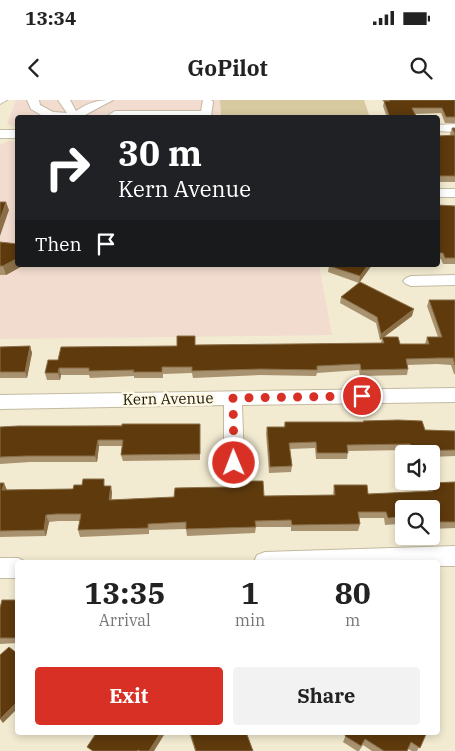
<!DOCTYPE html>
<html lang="en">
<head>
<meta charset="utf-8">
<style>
  :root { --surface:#fff; --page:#f2f2f2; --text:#222; --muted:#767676; --accent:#d93025 }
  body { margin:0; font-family:"IBM Plex Serif",serif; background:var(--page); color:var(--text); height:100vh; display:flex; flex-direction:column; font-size:19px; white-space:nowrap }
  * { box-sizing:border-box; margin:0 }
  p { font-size:16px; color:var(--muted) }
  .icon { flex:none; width:28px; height:28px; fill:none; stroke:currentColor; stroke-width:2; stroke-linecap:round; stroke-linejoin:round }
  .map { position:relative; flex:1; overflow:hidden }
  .panel { position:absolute; left:15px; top:460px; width:425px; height:175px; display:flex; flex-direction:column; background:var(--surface); border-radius:5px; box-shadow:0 2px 8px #0003 }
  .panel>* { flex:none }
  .hud { position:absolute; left:15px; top:15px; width:425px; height:152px; border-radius:5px; box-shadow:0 2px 8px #0003; background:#202124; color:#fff; overflow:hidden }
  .buttons { position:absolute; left:395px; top:345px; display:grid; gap:10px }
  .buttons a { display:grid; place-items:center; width:45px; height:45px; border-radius:5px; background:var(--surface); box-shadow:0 2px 8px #0003; font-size:25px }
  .pin { position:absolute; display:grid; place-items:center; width:42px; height:42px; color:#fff; margin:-21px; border:2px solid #fff; border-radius:50%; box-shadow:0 1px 5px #0007 }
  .me { position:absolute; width:55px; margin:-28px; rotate:359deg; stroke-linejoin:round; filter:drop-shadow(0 0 4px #0008) }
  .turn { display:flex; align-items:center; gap:18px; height:105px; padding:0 20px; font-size:22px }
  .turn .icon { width:65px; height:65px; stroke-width:2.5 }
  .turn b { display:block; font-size:35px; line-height:42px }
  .then { display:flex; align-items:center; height:48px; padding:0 20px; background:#0003; gap:10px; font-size:19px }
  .eta { display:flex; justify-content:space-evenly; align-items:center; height:85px; text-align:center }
  .eta b { font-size:30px; font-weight:800; line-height:35px }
  .action { display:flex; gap:10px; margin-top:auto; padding:10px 20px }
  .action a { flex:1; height:58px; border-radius:5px; background:var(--accent); color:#fff; font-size:20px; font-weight:800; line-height:58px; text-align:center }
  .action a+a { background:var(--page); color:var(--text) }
  .status { display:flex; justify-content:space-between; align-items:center; height:35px; padding:0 25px; background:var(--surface); direction:ltr }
  .status svg { height:14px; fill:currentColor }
  header { display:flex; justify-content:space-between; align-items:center; height:65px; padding:0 20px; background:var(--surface); font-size:22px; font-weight:800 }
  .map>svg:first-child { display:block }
  .education { fill:#f2dccf }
  .green { fill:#d7caa0 }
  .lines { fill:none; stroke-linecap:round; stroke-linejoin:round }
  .minor-casing { stroke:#c2baa1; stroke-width:2 }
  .minor { fill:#fff; fill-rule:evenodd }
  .wall { fill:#a8926f }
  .shaded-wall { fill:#8a6f48 }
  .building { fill:#5e3a0d; stroke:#8a6f48 }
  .route { stroke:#d93025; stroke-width:9; stroke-dasharray:0 16.2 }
  .labels { text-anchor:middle; stroke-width:5; stroke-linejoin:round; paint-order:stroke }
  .street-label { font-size:15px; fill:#18150c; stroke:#fef8e3 }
</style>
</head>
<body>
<div class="status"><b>13:34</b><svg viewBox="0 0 49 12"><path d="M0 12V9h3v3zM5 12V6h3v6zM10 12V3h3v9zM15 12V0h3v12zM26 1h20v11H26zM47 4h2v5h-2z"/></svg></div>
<header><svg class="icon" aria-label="back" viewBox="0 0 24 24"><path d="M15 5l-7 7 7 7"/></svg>GoPilot<svg class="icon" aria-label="search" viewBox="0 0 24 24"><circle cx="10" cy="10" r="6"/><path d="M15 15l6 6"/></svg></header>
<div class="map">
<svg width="455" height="651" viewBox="0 0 455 651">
  <rect width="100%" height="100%" fill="#f2ebd1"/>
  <g class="education">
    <polygon points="16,0 220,0 221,17 18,18 17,27 15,27 7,24"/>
    <polygon points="8,41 17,41 18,165 319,165 332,235 0,239 0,45"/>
  </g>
  <polygon class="green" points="220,0 364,0 369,15 221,17"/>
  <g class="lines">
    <defs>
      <g id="minor">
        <polygon points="0,0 7,0 0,4"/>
        <path d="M27 0H39L40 5 53 12 67 13 58 0H70L76 11C89 2 98 0 113 0L85 15 90 18H46L31 9Z"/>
        <polygon points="203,0 211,0 213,2 211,16 104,18 115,11 201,11"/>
        <polygon points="455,24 455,32 438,31 438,25"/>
        <rect x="0" y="30" width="18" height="8"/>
        <rect x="438" y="89" width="17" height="8"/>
        <polygon points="455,175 455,185 411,186 406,184 403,181 406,178 411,176"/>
        <polygon points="455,288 455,302 242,305 244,363 241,368 234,371 227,368 224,363 224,305 0,309 0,295"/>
        <polygon points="455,446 455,466 438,466 438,462 254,462 257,455 265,452"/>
        <polygon points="0,458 18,458 26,462 18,462 18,478 0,478"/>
      </g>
    </defs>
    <use href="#minor" class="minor-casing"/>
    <use href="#minor" class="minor"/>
  </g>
  <g class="wall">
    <polygon points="382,0 455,0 455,23 445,23 441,13 415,14 417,18 387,18 383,6 384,2"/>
    <polygon points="452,28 455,28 455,82 438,82 438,36 451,36 450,34"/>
    <polygon points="438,105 455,106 455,164 443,164 441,159 438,160"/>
    <polygon points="0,142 24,165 6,175 0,175"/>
    <polygon points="372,165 359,183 328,172 329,166"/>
    <polygon points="341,197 412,216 384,237 400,244 425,244 427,237 438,237 427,206 429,200 455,200 455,274 454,274 451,265 437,264 407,265 408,269 407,275 360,276 359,270 317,273 316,276 260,275 193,278 192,273 163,274 163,278 134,278 134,276 90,278 89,275 61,275 60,280 47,280 45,273 58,260 177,246 381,243 382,239 380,240 376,223 340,203"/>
    <polygon points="30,246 32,253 27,278 0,278 0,247"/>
    <polygon points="363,321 425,330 455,331 455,356 431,357 431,354 409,354 408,350 348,351 347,359 316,359 315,348 290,349 292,366 291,372 269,373 266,333 267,327 284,327 285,322 363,322"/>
    <polygon points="200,324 200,360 123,361 121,355 123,346 99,346 97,362 30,362 0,364 0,327"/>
    <polygon points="455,382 455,428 431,429 431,409 404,409 404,429 400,429 398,424 385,425 384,418 359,418 360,424 358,431 291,431 291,427 256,427 255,433 187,436 186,429 149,430 149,434 80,437 78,430 80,421 58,421 49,422 46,436 0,437 0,383 7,390 73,389 106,386 112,392 111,400 333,395 334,385 368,394 428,391 428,390 431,383"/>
    <polygon points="18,500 18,543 0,544 0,508"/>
    <polygon points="189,632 246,632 253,651 195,651"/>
    <polygon points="347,632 427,632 417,651 412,651 408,649 407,651 372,651 363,645 359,651 357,651 343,642"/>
  </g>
  <g class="shaded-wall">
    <polygon points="6,102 9,110 0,136 0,120"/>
    <polygon points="18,158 18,165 24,165 6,175 3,166"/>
    <polygon points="368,165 372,165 359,183 360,176"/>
    <polygon points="414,209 412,216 380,240 381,234"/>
    <polygon points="30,246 32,253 27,278 25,272"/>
    <polygon points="59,268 61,275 60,280 58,273"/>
    <polygon points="98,340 99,346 97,362 95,356"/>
    <polygon points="4,383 7,390 5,397 2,390"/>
    <polygon points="111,386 112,392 111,407 109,400"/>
    <polygon points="46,415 49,422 46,436 44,430"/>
    <polygon points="18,601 18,608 3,623 0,619"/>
    <polygon points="161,632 163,632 164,635 154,651 149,651"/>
  </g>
  <g class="building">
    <polygon points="389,0 455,0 455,17 446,17 442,8 412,8 417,18 390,18 384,1 390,1"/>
    <polygon points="452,28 455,28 455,34"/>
    <polygon points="455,35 455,76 438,76 438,36"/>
    <polygon points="0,102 6,102 0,120"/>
    <polygon points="438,105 455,106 455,158 445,158 443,153 438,153"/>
    <polygon points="0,142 18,144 18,158 3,166 0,166"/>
    <polygon points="329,165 368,165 360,176 329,166"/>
    <polygon points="360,182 414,209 381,234 377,217 341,197"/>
    <polygon points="429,200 455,200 455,265 453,258 439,258 406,259 408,269 361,270 360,264 317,266 317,270 261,269 192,271 192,267 162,267 162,272 133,272 134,270 89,271 89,268 59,268 58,273 45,273 48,260 58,260 61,247 177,246 177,236 195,236 195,245 384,243 382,237 398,237 400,244 429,244 427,237 442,237"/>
    <polygon points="30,246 25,272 0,272 0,247"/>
    <polygon points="398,320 422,321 425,330 455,331 455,350 412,351 410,344 347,345 348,353 317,353 316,342 289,343 292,366 270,367 267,327 285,327 285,322 364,322 363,321"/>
    <polygon points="122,324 200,324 200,354 121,355 123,340 98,340 95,356 27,356 0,357 0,327 18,326 122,326"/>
    <polygon points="83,379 104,379 104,386 111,386 109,400 174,397 175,388 227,387 227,381 263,381 264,396 335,395 334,385 367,385 368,394 433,391 431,383 455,382 455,422 431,422 431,409 404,409 404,422 402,422 401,417 388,418 386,412 358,412 360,424 292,425 291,420 255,421 256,427 186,429 186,422 148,424 148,428 78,430 81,414 56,414 46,415 44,430 0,431 0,383 4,383 2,390 73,389 74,385 82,385"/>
    <polygon points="2,500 18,500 18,538 0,538 0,508"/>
    <polygon points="9,547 18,554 18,570 16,572 18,573 18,601 0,619 0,555"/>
    <polygon points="97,632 161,632 149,651 140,651 138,650 137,651 93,651 87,647"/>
    <polygon points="190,632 246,632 253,651 196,651"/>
    <polygon points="347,632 427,632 420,648 411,642 407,651 384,651 365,639 361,646 345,636"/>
  </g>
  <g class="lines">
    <polyline class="route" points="234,363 233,298 362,296"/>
  </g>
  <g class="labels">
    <g class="street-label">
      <text transform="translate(168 299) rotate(-1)" y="5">Kern Avenue</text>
    </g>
  </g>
</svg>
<div class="buttons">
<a><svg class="icon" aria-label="sound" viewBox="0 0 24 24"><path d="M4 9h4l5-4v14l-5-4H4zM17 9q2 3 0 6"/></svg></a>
<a><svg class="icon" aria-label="search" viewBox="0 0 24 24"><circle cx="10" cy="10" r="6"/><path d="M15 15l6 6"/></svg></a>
</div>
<div class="pin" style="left:362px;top:296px;background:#d93025"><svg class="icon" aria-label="arrive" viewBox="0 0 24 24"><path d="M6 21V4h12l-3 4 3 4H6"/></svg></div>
<svg class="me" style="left:234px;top:363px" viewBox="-20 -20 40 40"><circle r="17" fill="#d93025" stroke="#fff" stroke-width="3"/><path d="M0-11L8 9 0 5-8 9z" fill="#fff"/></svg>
<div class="hud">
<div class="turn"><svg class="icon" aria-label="right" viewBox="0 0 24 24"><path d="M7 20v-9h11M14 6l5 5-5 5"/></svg><div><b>30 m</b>Kern Avenue</div></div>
<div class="then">Then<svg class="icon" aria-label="arrive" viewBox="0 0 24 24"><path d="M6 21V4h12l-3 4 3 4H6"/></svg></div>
</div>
<section class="panel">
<div class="eta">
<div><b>13:35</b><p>Arrival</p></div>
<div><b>1</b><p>min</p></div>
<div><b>80</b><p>m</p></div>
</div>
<div class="action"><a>Exit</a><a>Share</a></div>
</section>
</div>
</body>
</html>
